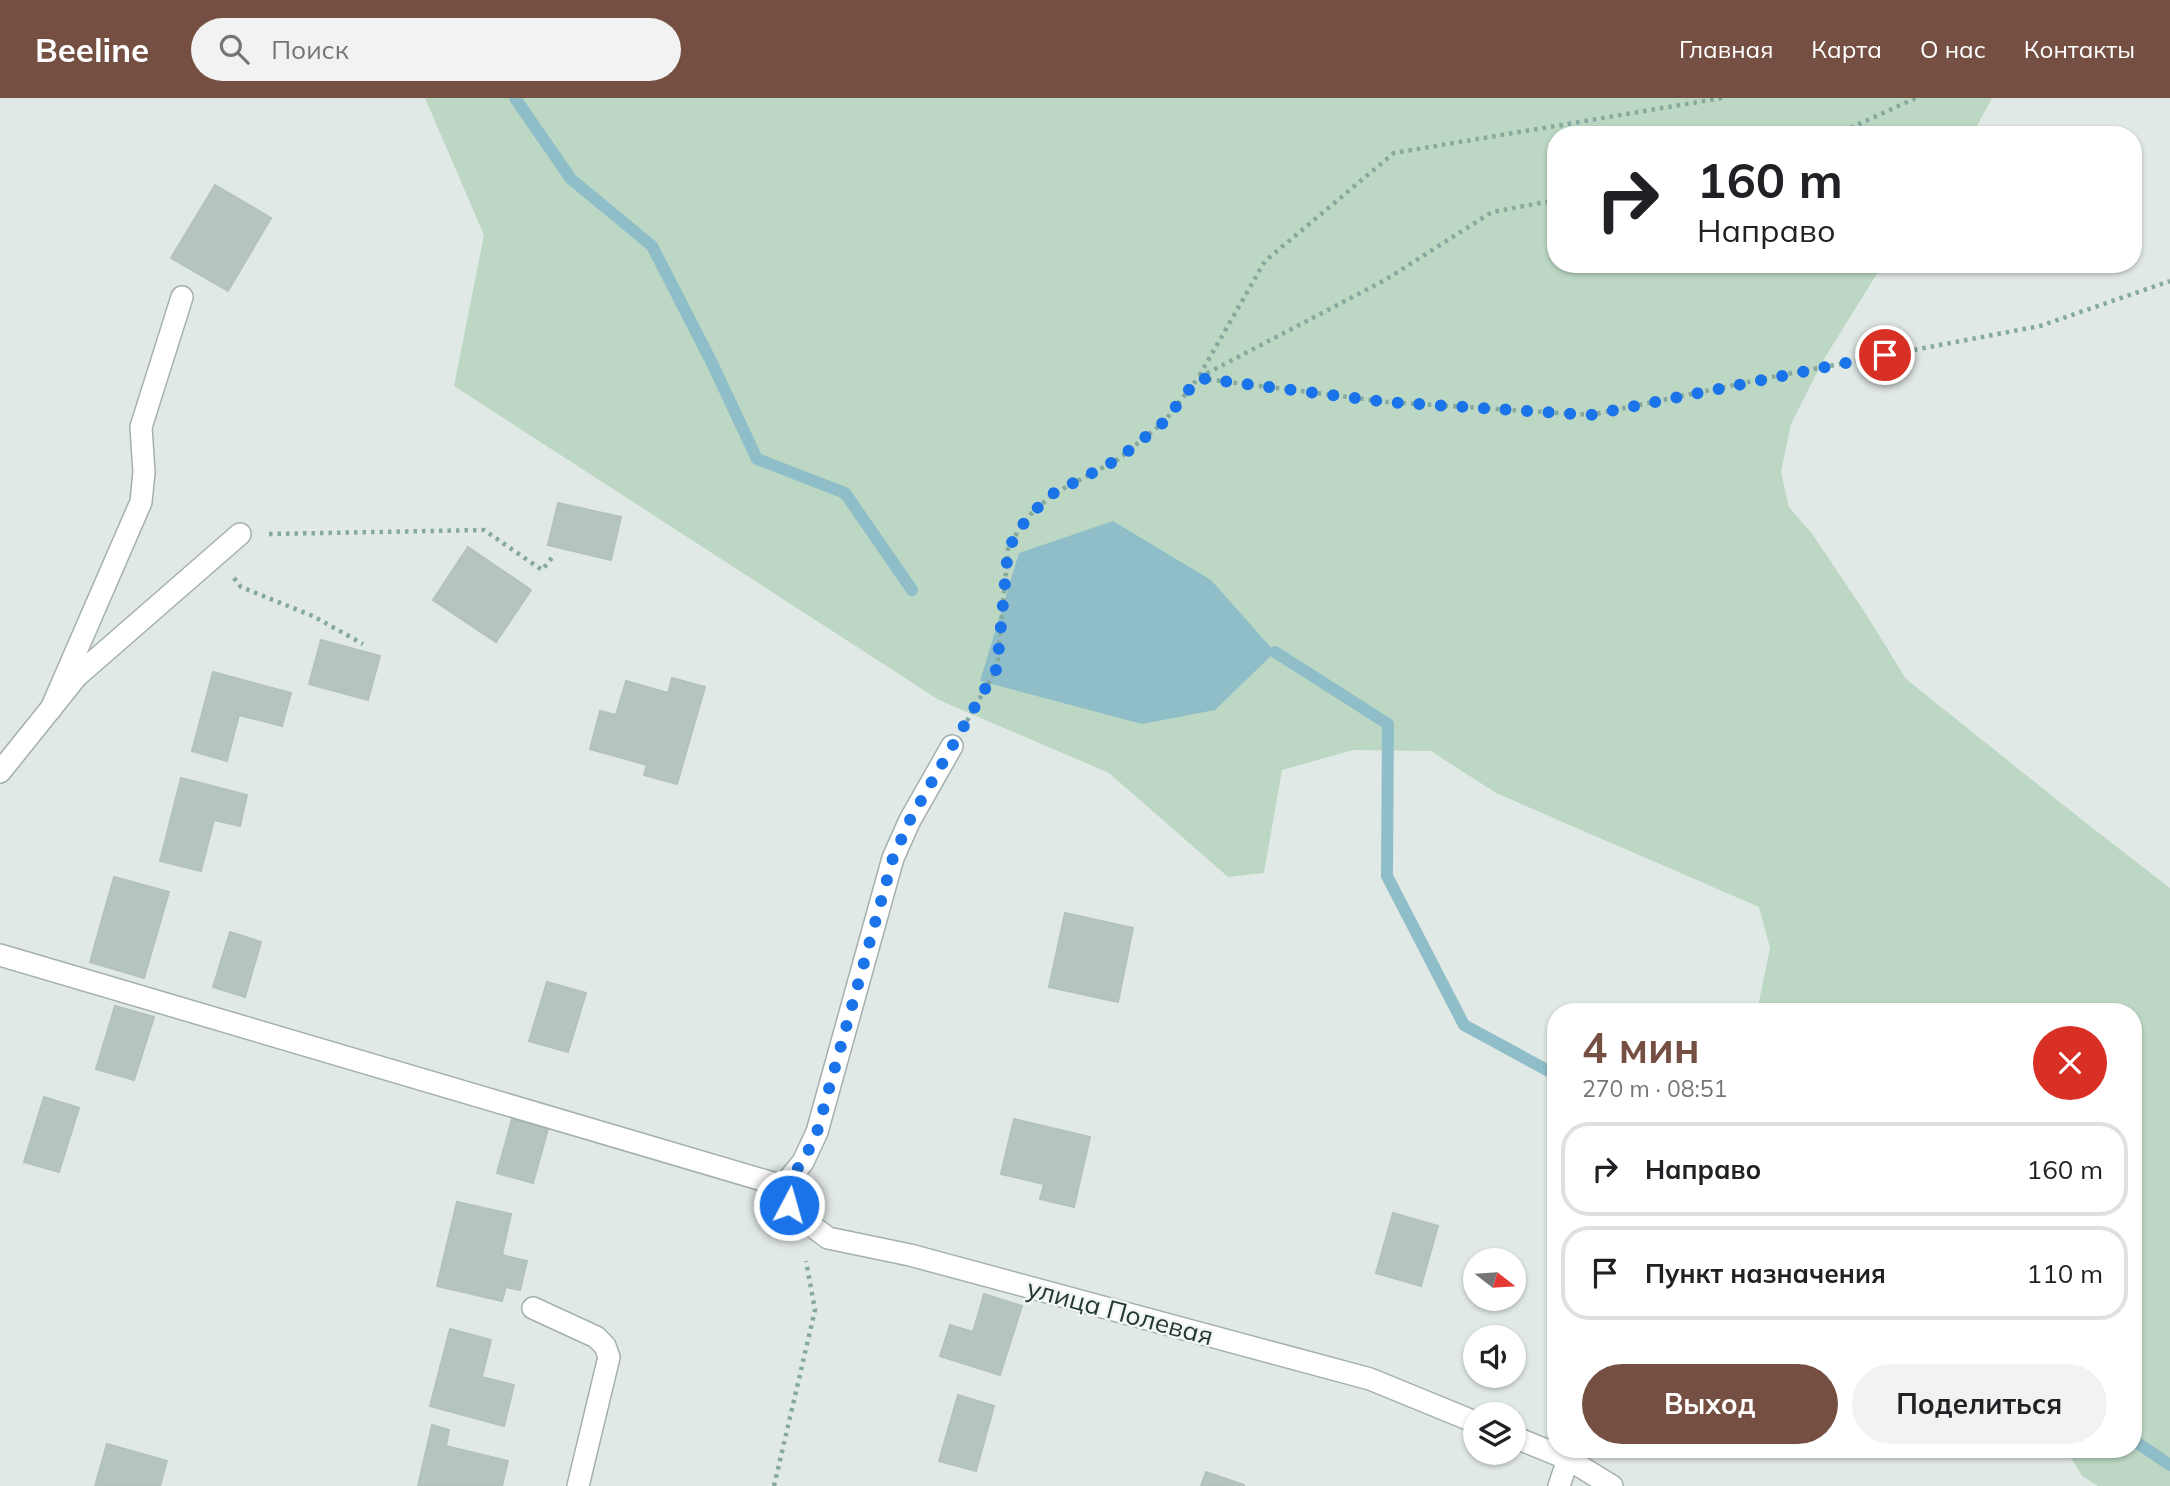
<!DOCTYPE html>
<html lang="ru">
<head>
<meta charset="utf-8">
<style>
  :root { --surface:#fff; --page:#f2f2f2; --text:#202124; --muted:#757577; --line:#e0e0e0; --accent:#764f43 }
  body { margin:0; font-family:Mulish,sans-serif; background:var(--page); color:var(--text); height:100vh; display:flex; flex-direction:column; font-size:26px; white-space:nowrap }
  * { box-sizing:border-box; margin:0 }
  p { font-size:23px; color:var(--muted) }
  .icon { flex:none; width:38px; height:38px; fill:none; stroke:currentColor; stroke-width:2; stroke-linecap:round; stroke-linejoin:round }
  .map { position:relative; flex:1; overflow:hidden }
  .details { position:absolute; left:1547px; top:905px; width:595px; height:455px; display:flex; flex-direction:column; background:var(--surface); border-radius:28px; box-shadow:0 2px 5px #0004 }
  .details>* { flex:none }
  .top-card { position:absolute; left:1547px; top:28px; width:595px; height:147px; border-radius:28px; box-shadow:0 2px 5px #0004; background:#fff; color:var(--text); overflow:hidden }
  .needle { width:46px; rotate:107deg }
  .controls { position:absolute; left:1463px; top:1150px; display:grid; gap:14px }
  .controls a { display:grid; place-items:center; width:63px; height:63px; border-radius:50%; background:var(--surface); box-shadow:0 2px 5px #0004; font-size:35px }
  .pin { position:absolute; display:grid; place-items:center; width:60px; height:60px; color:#fff; margin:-30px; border:4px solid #fff; border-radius:50%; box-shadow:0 2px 7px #0007 }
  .me { position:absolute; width:77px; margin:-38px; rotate:6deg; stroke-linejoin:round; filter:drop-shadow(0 0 5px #0008) }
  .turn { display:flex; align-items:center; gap:24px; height:147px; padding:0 35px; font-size:32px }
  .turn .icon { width:91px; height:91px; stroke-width:2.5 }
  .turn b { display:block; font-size:49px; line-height:60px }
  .round { display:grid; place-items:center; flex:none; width:74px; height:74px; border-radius:37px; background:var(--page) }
  .summary { display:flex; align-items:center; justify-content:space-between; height:119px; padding:0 35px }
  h1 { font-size:42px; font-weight:700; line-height:52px; color:var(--accent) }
  .cta { display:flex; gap:14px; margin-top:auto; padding:14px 35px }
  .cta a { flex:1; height:80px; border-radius:42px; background:var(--accent); color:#fff; font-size:28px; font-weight:700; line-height:80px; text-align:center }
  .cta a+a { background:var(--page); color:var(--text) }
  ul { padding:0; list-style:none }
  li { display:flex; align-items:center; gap:21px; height:94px; margin:0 14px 10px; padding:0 21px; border:4px solid var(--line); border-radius:28px }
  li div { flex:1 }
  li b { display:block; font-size:26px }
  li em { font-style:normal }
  header { display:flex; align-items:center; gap:42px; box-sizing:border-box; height:98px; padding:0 35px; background:var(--accent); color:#fff }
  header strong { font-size:33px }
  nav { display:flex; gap:38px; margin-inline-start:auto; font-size:24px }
  .search { width:490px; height:63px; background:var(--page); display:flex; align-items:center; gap:18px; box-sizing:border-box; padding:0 24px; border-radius:38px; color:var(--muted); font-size:26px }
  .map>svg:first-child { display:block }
  .green { fill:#bcd8c4 }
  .water { fill:#8fbec8 }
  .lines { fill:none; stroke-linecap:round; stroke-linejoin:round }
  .stream { stroke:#8fbec8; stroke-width:12 }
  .building { fill:#b6c4bf; stroke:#b4c2bc; stroke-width:2 }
  .minor-casing { stroke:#a4b0ac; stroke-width:24 }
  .path { stroke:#85a99e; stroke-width:4.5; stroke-dasharray:3.5 5; stroke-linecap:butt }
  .minor { stroke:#fff; stroke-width:21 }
  .route { stroke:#1a73e8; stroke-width:12; stroke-dasharray:0 21.6 }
  .labels { text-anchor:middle; stroke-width:5; stroke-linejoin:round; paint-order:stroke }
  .street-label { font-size:26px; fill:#233832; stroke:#f1f6f4 }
</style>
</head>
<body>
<header>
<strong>Beeline</strong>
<div class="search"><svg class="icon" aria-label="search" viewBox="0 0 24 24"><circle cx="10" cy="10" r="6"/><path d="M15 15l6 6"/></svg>Поиск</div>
<nav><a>Главная</a><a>Карта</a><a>О нас</a><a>Контакты</a></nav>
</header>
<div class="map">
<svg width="2170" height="1388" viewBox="0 0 2170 1388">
  <rect width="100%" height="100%" fill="#e1e9e6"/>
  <polygon class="green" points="425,0 1992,0 1972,37 1556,37 1556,166 1883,166 1824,261 1791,326 1781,374 1789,409 1813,437 1866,516 1906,581 2086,725 2170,790 2170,1388 2098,1388 2082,1378 2066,1351 2133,1351 2133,914 1757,913 1770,850 1759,809 1496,695 1431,653 1353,652 1282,672 1264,775 1228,779 1109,675 939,602 454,288 484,137"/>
  <polygon class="water" points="1113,423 1211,482 1275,554 1215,612 1142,626 980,583 1019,455"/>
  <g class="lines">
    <g class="stream">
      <polyline points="515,0 571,81 652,148 711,263 757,361 845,395 912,492"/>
      <polyline points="1275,554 1388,626 1387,778 1464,927 1556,977"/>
      <polyline points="2133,1342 2170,1367"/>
    </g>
  </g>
  <g class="building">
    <polygon points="215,87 271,120 228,193 171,160"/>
    <polygon points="558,405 621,419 611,462 548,447"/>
    <polygon points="468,449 531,492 496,544 433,502"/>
    <polygon points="321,542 380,558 368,602 309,586"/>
    <polygon points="213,574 291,595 282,628 239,617 227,663 192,653"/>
    <polygon points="672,580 705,589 677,686 644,677 647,667 590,651 600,613 616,617 626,583 668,595"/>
    <polygon points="181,680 247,697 240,728 214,722 201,773 160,763"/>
    <polygon points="114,779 169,794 144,880 90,864"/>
    <polygon points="1065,815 1133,830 1118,904 1049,889"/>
    <polygon points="230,834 261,844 245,899 213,889"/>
    <polygon points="547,884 586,895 568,954 529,943"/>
    <polygon points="115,908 154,919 134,982 96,971"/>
    <polygon points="44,999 79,1010 59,1074 24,1064"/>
    <polygon points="512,1021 548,1031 533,1085 497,1075"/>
    <polygon points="1014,1021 1090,1039 1074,1109 1040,1101 1044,1086 1001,1076"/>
    <polygon points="457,1104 511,1116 502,1157 527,1163 520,1192 506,1189 502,1203 437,1188"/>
    <polygon points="1393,1115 1438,1128 1421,1188 1376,1175"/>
    <polygon points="984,1196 1022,1208 1000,1277 940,1258 950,1227 973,1234"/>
    <polygon points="450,1231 491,1242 482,1279 514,1287 504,1328 430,1308"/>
    <polygon points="958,1297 994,1308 976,1373 939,1363"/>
    <polygon points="432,1327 449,1332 446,1348 508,1363 502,1388 418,1388"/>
    <polygon points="107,1346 167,1363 160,1388 95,1388"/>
    <polygon points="1206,1374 1244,1387 1244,1388 1201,1388"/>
  </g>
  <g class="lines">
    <defs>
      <g id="minor">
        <polyline points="51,611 141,404 144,374 141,329 182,199"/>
        <polyline points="0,674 77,578 240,436"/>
        <polyline points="0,857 783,1088 803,1064 817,1034 893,760 910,722 952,648"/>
        <polyline points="783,1088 800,1119 828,1140 910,1157 1370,1281 1475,1324"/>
        <polyline points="533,1210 596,1239 605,1248 609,1259 578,1388"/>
        <polyline points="1514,1339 1568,1361 1612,1388"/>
        <polyline points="1559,1388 1568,1361"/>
      </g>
    </defs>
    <use href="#minor" class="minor-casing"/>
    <g class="path">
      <polyline points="1722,0 1394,55 1265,163 1198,280 1387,304 1591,317 1782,277 2040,228 2170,183"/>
      <polyline points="1835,37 1916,0"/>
      <polyline points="269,436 484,432 542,472 555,456"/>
      <polyline points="234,480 241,489 313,518 363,546"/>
      <polyline points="967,623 997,570 1008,451 1018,433 1031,416 1053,396 1117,362 1164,324 1198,280 1385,182 1492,114 1556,102"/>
      <polyline points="774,1388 815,1212 806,1163"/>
    </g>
    <use href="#minor" class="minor"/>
  </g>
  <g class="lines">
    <polyline class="route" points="789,1107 783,1088 803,1064 817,1034 893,760 910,722 997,570 1008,452 1018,433 1031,416 1052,396 1117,362 1164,324 1198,280 1387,304 1591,317 1885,257"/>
  </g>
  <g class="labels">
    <g class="street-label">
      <text transform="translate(1120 1214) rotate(15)" y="9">улица Полевая</text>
    </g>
  </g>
</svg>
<div class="controls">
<a><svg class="needle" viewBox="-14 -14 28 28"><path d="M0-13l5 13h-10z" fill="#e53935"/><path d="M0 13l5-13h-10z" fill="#757577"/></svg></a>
<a><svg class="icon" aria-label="sound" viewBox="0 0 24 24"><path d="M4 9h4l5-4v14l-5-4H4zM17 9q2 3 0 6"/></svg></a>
<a><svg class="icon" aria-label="layers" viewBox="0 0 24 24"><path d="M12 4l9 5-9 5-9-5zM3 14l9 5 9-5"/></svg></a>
</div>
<div class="pin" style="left:1885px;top:257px;background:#d93025"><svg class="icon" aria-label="arrive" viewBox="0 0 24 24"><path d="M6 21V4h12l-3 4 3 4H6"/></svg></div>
<svg class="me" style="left:789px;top:1107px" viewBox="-20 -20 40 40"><circle r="17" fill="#1a73e8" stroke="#fff" stroke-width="3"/><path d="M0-11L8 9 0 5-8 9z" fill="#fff"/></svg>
<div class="top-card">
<div class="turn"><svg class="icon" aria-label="right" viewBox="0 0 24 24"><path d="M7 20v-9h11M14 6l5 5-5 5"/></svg><div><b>160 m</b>Направо</div></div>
</div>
<section class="details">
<div class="summary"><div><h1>4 мин</h1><p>270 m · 08:51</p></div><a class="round" style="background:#d93025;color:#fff"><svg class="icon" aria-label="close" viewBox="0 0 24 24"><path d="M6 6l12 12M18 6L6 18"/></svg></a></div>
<ul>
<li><svg class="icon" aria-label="right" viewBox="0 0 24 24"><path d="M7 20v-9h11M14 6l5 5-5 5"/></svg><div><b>Направо</b></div><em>160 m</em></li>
<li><svg class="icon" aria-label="arrive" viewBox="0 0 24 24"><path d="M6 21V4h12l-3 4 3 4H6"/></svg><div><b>Пункт назначения</b></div><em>110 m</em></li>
</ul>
<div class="cta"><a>Выход</a><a>Поделиться</a></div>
</section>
</div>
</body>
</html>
